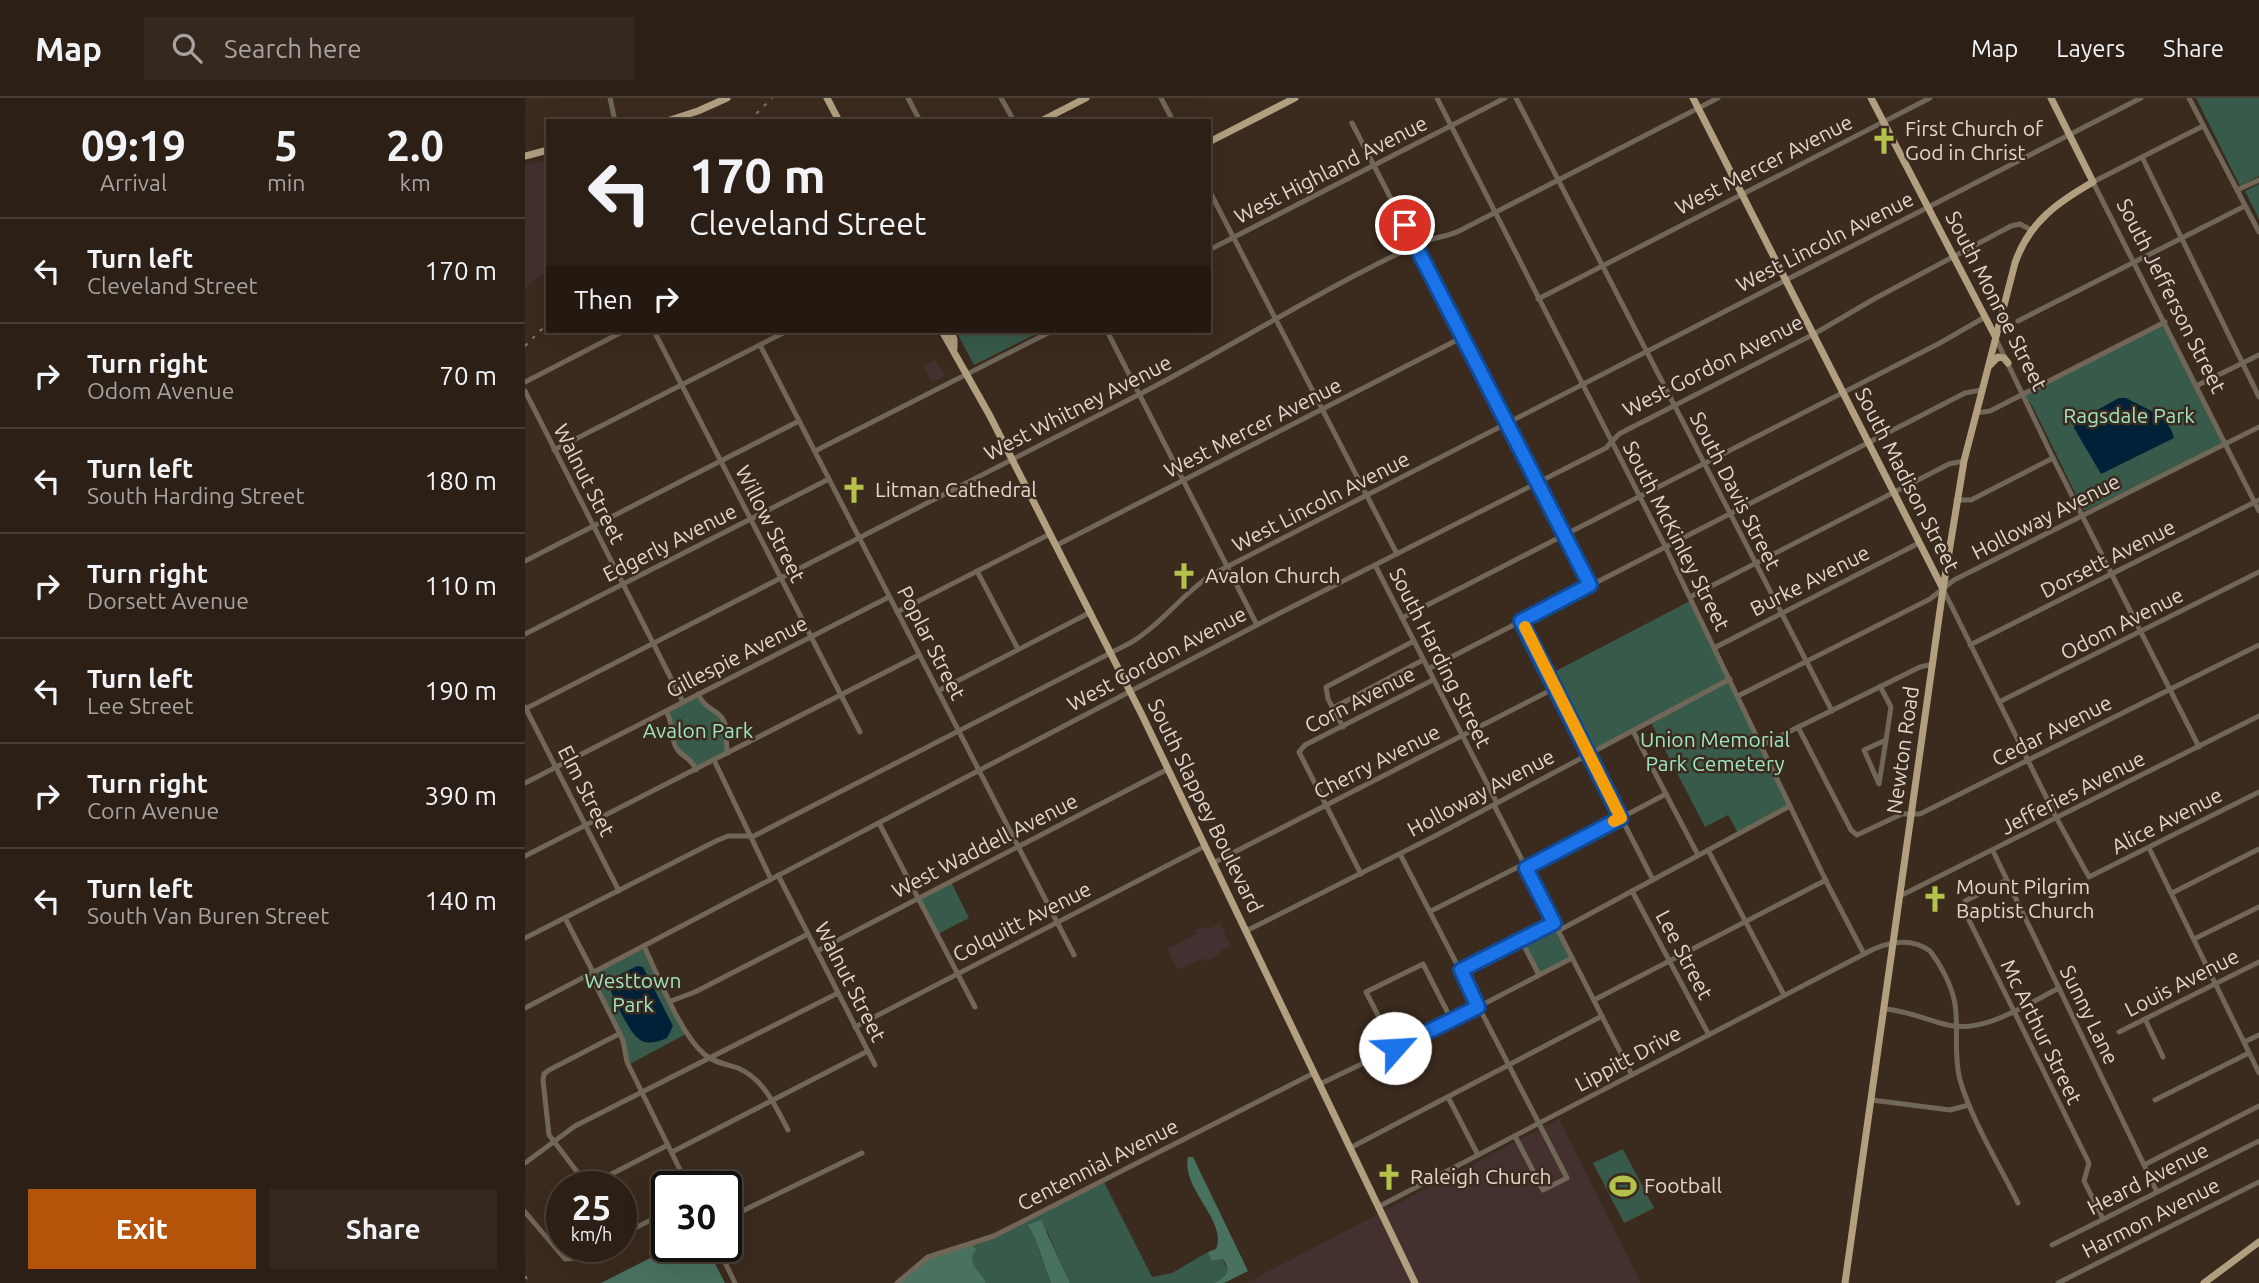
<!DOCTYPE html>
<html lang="en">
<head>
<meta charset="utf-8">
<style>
  :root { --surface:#2c2016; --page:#34281f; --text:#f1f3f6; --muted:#a6a3a1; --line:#483e35; --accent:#b45309 }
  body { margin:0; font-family:Ubuntu,sans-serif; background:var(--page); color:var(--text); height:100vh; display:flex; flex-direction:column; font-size:26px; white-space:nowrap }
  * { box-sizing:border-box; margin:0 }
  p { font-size:23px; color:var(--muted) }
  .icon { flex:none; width:38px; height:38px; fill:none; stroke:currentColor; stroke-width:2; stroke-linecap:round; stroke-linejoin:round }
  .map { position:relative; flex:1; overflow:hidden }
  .panel { display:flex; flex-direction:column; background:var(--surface); width:525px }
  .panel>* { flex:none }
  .banner { position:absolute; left:21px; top:21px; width:665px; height:214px; border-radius:0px; box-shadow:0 7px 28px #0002,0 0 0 2px var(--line); background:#2c2016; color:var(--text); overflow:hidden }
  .speed { position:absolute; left:21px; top:1073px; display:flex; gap:14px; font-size:35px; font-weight:700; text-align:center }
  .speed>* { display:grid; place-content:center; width:91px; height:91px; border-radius:50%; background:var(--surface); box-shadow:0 7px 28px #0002,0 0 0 2px var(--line); line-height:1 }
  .speed small { font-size:18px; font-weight:400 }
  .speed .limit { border:4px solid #111; border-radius:10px; background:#fff; color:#111 }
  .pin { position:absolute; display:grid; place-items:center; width:60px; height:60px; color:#fff; margin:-30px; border:4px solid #fff; border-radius:50%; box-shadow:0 2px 7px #0007 }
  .me { position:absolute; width:77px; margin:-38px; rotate:64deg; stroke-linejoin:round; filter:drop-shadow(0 0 5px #0008) }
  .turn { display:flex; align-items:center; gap:24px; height:147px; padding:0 28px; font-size:32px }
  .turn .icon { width:91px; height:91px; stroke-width:2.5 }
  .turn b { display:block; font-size:49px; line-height:60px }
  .then { display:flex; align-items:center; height:66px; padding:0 28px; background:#0003; gap:14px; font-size:26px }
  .eta { display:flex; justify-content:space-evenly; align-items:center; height:119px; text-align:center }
  .eta b { font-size:42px; font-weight:700; line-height:49px }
  .primary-button { display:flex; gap:14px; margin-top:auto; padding:14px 28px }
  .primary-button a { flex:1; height:80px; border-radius:0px; background:var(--accent); color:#fff; font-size:28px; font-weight:700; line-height:80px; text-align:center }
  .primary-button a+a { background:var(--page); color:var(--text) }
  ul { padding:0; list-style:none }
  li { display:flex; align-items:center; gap:21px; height:105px; padding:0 28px; border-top:2px solid var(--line) }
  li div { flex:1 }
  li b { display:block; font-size:26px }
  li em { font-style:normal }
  header { display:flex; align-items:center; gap:42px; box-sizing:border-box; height:98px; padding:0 35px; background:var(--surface); border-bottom:2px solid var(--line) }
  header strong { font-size:33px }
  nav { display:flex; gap:38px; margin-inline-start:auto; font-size:24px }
  .search { width:490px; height:63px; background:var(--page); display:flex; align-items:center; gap:18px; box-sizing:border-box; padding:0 24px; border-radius:0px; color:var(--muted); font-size:26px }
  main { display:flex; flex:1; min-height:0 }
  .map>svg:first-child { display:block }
  .commercial { fill:#443031 }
  .industrial { fill:#44302f }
  .green { fill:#385a4b }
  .forest { fill:#48725f }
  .water { fill:#012138 }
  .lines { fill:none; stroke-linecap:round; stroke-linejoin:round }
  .minor { stroke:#706758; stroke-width:5 }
  .major { stroke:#b29f80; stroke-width:7 }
  .rail { stroke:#85776d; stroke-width:2; stroke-dasharray:3.5 7; stroke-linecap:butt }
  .route-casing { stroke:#114b97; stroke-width:18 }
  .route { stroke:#1a73e8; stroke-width:12 }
  .slow { stroke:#f59e0b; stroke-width:12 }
  .labels { text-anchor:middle; stroke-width:5; stroke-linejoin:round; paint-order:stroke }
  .poi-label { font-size:21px; fill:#e0d5cd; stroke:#3b2a1e; text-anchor:start }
  .street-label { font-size:21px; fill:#e0d5cd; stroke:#3b2a1e }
  .park-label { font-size:21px; fill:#9ce4c2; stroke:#3b2a1e }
</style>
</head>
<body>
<header>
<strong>Map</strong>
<div class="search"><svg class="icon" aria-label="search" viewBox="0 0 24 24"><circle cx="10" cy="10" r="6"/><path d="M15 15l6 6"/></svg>Search here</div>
<nav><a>Map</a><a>Layers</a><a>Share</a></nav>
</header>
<main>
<section class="panel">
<div class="eta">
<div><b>09:19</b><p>Arrival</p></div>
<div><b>5</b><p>min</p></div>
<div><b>2.0</b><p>km</p></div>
</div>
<ul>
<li><svg class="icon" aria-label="left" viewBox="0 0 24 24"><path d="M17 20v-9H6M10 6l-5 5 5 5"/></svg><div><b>Turn left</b><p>Cleveland Street</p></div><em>170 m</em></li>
<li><svg class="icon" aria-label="right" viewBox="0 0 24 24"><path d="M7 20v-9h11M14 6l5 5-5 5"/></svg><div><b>Turn right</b><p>Odom Avenue</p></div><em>70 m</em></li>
<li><svg class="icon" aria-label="left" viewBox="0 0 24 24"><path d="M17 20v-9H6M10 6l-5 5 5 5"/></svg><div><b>Turn left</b><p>South Harding Street</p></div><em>180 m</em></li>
<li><svg class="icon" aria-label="right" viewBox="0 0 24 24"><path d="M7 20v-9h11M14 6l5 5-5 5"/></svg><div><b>Turn right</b><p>Dorsett Avenue</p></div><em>110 m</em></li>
<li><svg class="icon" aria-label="left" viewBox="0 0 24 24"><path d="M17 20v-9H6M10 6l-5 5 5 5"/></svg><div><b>Turn left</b><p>Lee Street</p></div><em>190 m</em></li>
<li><svg class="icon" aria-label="right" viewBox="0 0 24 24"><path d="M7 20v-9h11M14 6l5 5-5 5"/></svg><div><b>Turn right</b><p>Corn Avenue</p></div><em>390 m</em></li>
<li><svg class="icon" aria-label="left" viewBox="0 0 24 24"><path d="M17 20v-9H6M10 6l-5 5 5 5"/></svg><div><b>Turn left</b><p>South Van Buren Street</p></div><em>140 m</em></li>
</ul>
<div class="primary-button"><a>Exit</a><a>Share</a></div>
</section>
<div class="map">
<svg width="1734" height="1185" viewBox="0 0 1734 1185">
  <rect width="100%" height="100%" fill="#3b2a1e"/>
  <g class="commercial">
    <polygon points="410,262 421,278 407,284 398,268"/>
    <polygon points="695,825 706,848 695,853 696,856 681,864 678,860 653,872 642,851 672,836 671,832 680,828 683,832"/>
  </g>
  <g class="industrial">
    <polygon points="23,61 23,172 0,190 0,67"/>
    <polygon points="1034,1021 1116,1185 721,1185"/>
  </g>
  <g class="green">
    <polygon points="1671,0 1734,0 1734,78 1715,88"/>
    <polygon points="1734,86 1734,121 1720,93"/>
    <polygon points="1640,225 1701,346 1559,413 1508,309 1499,296"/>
    <polygon points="431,233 517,233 449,267"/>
    <polygon points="1165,503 1203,581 1065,654 1025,576"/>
    <polygon points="1204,583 1264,707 1213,735 1203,717 1180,729 1126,625"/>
    <path d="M173 597C183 607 198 617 200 633 201 641 199 646 203 654L171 671 155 654 142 613Z"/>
    <polygon points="426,784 444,820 413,836 394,800"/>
    <polygon points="1029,826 1047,860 1014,876 996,842"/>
    <polygon points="118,849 161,936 105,966 66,876"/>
    <polygon points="1098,1051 1129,1110 1099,1125 1068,1065"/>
    <path d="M578 1082 627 1179 647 1175 683 1154 686 1163 698 1161 703 1174 700 1179 689 1185H545L522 1133 504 1128C513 1144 518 1167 526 1185H461L446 1164 447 1146Z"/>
  </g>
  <g class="forest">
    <path d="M663 1059H668L723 1173 699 1185H689C701 1179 707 1174 698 1161L686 1163 683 1154 691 1151C703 1123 656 1091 663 1059Z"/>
    <path d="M516 1122 545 1185H526C518 1166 513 1143 503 1127Z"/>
    <path d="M447 1146 451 1152C440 1165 456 1173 461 1185H372L403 1159Z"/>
    <polygon points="149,1148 181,1148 200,1185 76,1185"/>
  </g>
  <g class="water">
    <path d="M1594 300H1601C1619 310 1645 318 1649 340L1576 376 1549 330V325Z"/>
    <path d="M112 868 118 869 148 928 142 940C133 944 123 947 115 942 103 934 87 897 82 883Z"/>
  </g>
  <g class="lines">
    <g class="minor">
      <polyline points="85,0 90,23"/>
      <polyline points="383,0 395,23"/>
      <polyline points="476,0 489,23"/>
      <polyline points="636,0 648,23"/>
      <polyline points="912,0 1140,448 1303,787 1339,856"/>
      <polyline points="991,0 1307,613"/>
      <polyline points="1664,0 1734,134"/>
      <polyline points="827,25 1065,487"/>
      <polyline points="1678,28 1568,84 1734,413"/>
      <polyline points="1617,59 1734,299"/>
      <polyline points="684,92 872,456"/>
      <polyline points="1712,92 1734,82"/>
      <polyline points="684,152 980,0"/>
      <polyline points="1013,201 1405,0"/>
      <polyline points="1493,223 1720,108"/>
      <polyline points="129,233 335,634"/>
      <polyline points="582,233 732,527"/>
      <polyline points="1470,239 1528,360 1674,649"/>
      <polyline points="235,247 549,857"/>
      <polyline points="0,284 99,233"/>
      <polyline points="1673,287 1734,257"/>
      <polyline points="0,293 158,604"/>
      <polyline points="1451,315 1465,313 1640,224"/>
      <polyline points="29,352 262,233"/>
      <polyline points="290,353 527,233"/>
      <polyline points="1431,402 1446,402 1528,360"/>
      <polyline points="532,447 938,239"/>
      <polyline points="0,463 274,323"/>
      <polyline points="850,467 972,705"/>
      <polyline points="452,473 493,551"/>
      <polyline points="1419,493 1532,721 1564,779 1734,694"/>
      <polyline points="1165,499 1424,366 1439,363"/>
      <polyline points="372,514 525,436"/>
      <polyline points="877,520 1415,245 1460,219"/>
      <polyline points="996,523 1128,782"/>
      <polyline points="0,536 304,381"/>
      <polyline points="1445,547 1734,402"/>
      <polyline points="1189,550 1394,445"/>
      <polyline points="903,571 1440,295 1456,292"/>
      <polyline points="1355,588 1366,609 1361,642"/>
      <polyline points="413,593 566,514"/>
      <path d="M173 596C175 600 177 603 180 606 187 613 197 615 200 626 204 635 199 643 203 655"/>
      <polyline points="1213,598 1405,501 1429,482 1734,329"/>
      <polyline points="1474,604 1734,474"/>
      <polyline points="0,609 94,793"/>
      <polyline points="808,610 898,562"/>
      <path d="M0 611 615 296C710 247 801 188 898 144 910 139 922 139 934 133L1193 0"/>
      <path d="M141 613C149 625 144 639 152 651 158 660 167 660 171 672"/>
      <polyline points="818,629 803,601 801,589 889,543"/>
      <polyline points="1273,629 1326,732 1332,737 1377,716 1395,716 1734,547"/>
      <polyline points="1108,633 1173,757"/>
      <polygon points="1361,642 1354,686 1339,652"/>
      <polyline points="1237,647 1395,569 1408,566"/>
      <polyline points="189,662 246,781"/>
      <polyline points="0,685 364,499"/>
      <polyline points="969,707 1107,977"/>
      <polyline points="354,725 450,909"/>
      <polyline points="1624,750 1734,975"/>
      <polyline points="1183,752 1259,897"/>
      <polyline points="1468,753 1632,1094"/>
      <polyline points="875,756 1042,1080 1018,1092 990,1038"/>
      <polyline points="0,758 394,557"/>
      <polyline points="688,765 1030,590"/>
      <polyline points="1001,770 1141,696"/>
      <polyline points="836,776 774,654 780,647 908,582"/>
      <polyline points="253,777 350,967"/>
      <polyline points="1482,782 1440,803 1439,812 1564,1065 1559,1083 1578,1121"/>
      <polyline points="1107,793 1184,937"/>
      <polyline points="1647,795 1734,751"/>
      <polyline points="1375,798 1734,618"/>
      <polyline points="906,813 999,766"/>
      <polyline points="40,820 68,874"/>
      <polyline points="721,833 910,738 1205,581"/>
      <polyline points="1033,833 1265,708"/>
      <path d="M0 840 191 743 203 738H229L605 545C636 527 656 497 686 477L1616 0"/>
      <polyline points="1669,841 1734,809"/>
      <polyline points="996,842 1014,877"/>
      <path d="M119 848C134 879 154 934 179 956 189 965 202 966 213 970 239 981 251 1009 263 1032"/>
      <polyline points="292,853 643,671"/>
      <polyline points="936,872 1029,825"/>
      <polyline points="65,876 98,942 102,964 163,1088"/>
      <polyline points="1069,902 1301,782"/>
      <polyline points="146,903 170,894 283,836"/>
      <polyline points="0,910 751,517 1081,350 1094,336 1289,236 1349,201 1486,128 1495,126 1506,132"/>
      <path d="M1360 911C1383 913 1402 922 1423 927 1459 936 1502 906 1534 890"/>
      <polyline points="1620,921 1638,959"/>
      <polyline points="330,929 680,748"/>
      <polyline points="1594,934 1734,864"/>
      <polyline points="1719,944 1734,937"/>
      <polyline points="870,950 841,894 898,866 927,923"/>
      <polyline points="795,986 926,923 1047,860"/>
      <polyline points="923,999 953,1057"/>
      <polyline points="1347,1002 1425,1012 1444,1007"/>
      <polyline points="1630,1002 1724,955"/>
      <polyline points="825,1050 1077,918"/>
      <polyline points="147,1054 343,953"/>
      <polyline points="0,1065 50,1028 313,895"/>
      <polyline points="1619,1067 1734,1008"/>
      <polyline points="63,1088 24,1037 18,982 19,976 24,972 94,936"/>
      <polyline points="63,1088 143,1047"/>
      <path d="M853 1109 1339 856C1359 845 1384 838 1405 853 1416 867 1427 888 1430 906 1434 932 1428 955 1435 982 1447 1023 1474 1066 1493 1105"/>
      <polyline points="0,1114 40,1161 52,1160 76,1148"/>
      <polyline points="201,1121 337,1055"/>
      <polyline points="96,1137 142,1114"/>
      <polyline points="1527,1147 1734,1043"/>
      <polyline points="192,1148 210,1185"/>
      <polyline points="372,1185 403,1159 469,1138 789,975"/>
      <polyline points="1533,1185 1734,1084"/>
    </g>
    <g class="major">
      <polyline points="302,0 314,23"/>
      <polyline points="1168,0 1418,491"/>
      <polyline points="1346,0 1470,238"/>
      <polyline points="142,23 173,13 202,0"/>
      <polyline points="516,23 561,0"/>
      <polyline points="684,44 770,0"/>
      <polyline points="0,58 23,52"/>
      <polyline points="417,233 465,318 617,617 890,1185"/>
      <polyline points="425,233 429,241 429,250"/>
      <polyline points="1465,267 1473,259 1479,260 1483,265"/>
      <path d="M1320 1185 1418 491 1439 363 1490 165C1504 124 1533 104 1568 84L1526 0"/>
      <polyline points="1679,1185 1734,1144"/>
    </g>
    <g class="rail">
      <polyline points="224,23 247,0"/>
      <polyline points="0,248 23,225"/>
      <polyline points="0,1178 5,1185"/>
    </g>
  </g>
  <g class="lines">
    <defs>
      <polyline id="route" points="870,950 953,909 936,872 1029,825 1001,770 1096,720 996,523 1065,487 880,127"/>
    </defs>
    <use href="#route" class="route-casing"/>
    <use href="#route" class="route"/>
    <polyline class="slow" points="1000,529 1096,720 1089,723"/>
  </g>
  <defs>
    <symbol id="church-bare" viewBox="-9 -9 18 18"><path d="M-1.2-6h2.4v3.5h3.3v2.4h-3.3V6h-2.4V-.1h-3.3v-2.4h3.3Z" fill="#b4c24b" stroke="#3b2a1e" stroke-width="2.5" paint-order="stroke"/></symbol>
    <symbol id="stadium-bare" viewBox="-9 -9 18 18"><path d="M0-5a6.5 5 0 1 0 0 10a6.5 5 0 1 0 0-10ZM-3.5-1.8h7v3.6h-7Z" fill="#b4c24b" stroke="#3b2a1e" stroke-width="2.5" paint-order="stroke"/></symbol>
  </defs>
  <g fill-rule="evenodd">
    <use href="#church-bare" x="1340" y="24" width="38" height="38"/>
    <use href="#church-bare" x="310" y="373" width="38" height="38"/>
    <use href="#church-bare" x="640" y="459" width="38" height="38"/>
    <use href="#church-bare" x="1391" y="782" width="38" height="38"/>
    <use href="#church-bare" x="845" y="1060" width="38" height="38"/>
    <use href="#stadium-bare" x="1079" y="1069" width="38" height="38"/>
  </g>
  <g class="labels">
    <g class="poi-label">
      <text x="1380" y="38">First Church of<tspan x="1380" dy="24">God in Christ</tspan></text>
      <text x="350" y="399">Litman Cathedral</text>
      <text x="680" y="485">Avalon Church</text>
      <text x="1431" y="796">Mount Pilgrim<tspan x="1431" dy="24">Baptist Church</tspan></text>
      <text x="885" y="1086">Raleigh Church</text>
      <text x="1119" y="1095">Football</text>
    </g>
    <g class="street-label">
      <text transform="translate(1239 67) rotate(-27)" y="7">West Mercer Avenue</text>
      <text transform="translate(806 72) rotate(-27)" y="7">West Highland Avenue</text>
      <text transform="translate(1300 144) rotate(-27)" y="7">West Lincoln Avenue</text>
      <text transform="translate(1646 198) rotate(63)" y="7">South Jefferson Street</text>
      <text transform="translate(1471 203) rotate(63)" y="7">South Monroe Street</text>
      <text transform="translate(1188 268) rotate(-27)" y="7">West Gordon Avenue</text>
      <text transform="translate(553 310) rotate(-27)" y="7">West Whitney Avenue</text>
      <text transform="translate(728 330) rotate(-27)" y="7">West Mercer Avenue</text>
      <text transform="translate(1382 382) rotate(63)" y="7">South Madison Street</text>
      <text transform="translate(64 386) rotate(63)" y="7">Walnut Street</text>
      <text transform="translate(1210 393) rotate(63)" y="7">South Davis Street</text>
      <text transform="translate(796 404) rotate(-27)" y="7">West Lincoln Avenue</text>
      <text transform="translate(1521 419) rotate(-27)" y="7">Holloway Avenue</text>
      <text transform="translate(245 426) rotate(63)" y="7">Willow Street</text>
      <text transform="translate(1151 438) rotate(63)" y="7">South McKinley Street</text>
      <text transform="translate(145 445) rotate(-27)" y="7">Edgerly Avenue</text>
      <text transform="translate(1583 461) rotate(-27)" y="7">Dorsett Avenue</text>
      <text transform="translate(1285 483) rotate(-27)" y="7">Burke Avenue</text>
      <text transform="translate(1597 526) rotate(-27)" y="7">Odom Avenue</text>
      <text transform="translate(406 545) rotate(63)" y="7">Poplar Street</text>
      <text transform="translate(212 559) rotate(-27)" y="7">Gillespie Avenue</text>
      <text transform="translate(915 560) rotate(63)" y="7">South Harding Street</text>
      <text transform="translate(632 561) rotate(-28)" y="7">West Gordon Avenue</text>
      <text transform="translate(835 602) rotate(-27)" y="7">Corn Avenue</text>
      <text transform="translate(1527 633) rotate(-27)" y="7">Cedar Avenue</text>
      <text transform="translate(1378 652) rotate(-82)" y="7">Newton Road</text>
      <text transform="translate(852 664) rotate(-27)" y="7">Cherry Avenue</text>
      <text transform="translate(61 693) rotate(63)" y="7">Elm Street</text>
      <text transform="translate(956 695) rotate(-28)" y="7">Holloway Avenue</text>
      <text transform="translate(1548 695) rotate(-27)" y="7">Jefferies Avenue</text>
      <text transform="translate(680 708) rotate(64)" y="7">South Slappey Boulevard</text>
      <text transform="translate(1642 723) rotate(-27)" y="7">Alice Avenue</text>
      <text transform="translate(460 748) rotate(-27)" y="7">West Waddell Avenue</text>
      <text transform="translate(497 824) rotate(-27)" y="7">Colquitt Avenue</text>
      <text transform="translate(1159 857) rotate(62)" y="7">Lee Street</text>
      <text transform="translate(325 884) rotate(63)" y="7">Walnut Street</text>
      <text transform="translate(1657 885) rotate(-27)" y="7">Louis Avenue</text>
      <text transform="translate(1564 917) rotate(64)" y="7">Sunny Lane</text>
      <text transform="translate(1516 934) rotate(64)" y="7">Mc Arthur Street</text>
      <text transform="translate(1103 961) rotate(-28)" y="7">Lippitt Drive</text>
      <text transform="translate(573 1067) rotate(-27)" y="7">Centennial Avenue</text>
      <text transform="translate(1623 1081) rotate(-27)" y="7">Heard Avenue</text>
      <text transform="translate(1626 1120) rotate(-27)" y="7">Harmon Avenue</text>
    </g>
    <g class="park-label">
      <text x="1604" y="325">Ragsdale Park</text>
      <text x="173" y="640">Avalon Park</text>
      <text x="1190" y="649">Union Memorial<tspan x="1190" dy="24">Park Cemetery</tspan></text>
      <text x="108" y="890">Westtown<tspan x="108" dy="24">Park</tspan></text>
    </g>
  </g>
</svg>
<div class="speed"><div>25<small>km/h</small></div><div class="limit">30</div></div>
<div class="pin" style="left:880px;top:127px;background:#d93025"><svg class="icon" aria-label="arrive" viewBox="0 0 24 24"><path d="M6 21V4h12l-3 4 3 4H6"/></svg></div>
<svg class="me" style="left:870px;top:950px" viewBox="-20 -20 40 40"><circle r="19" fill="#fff"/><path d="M0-13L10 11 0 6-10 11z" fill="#1a73e8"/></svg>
<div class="banner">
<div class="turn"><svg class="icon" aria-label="left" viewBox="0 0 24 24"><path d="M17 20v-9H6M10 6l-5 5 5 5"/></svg><div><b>170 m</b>Cleveland Street</div></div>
<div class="then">Then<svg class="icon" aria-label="right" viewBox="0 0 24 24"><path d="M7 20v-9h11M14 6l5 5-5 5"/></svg></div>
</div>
</div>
</main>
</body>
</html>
